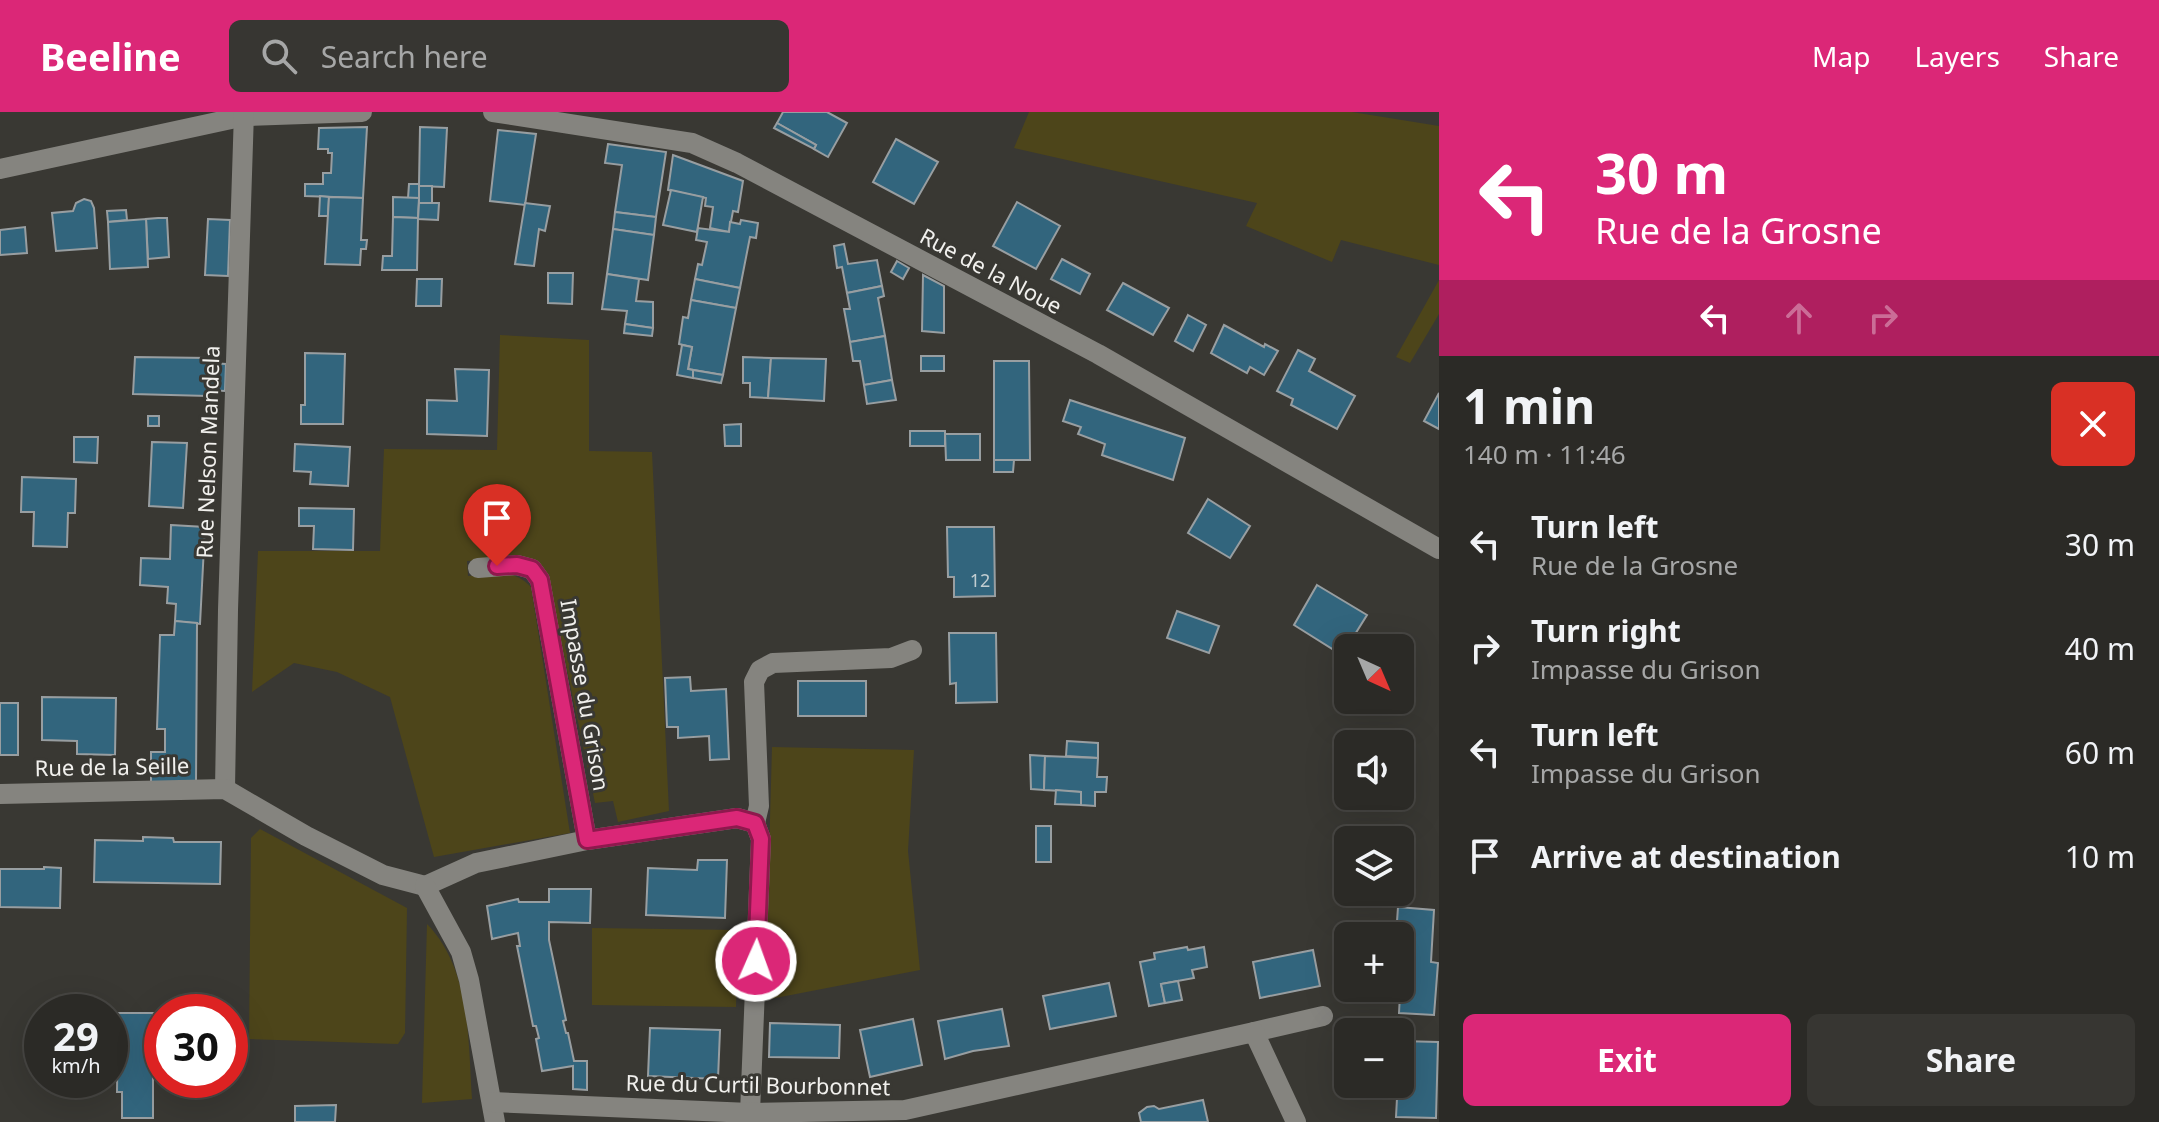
<!DOCTYPE html>
<html lang="en">
<head>
<meta charset="utf-8">
<style>
  :root { --surface:#2b2a26; --page:#373632; --text:#f1f3f6; --muted:#a6a7a7; --line:#474643; --accent:#db2777 }
  body { margin:0; font-family:"Noto Sans",sans-serif; background:var(--page); color:var(--text); height:100vh; display:flex; flex-direction:column; font-size:30px; white-space:nowrap }
  * { box-sizing:border-box; margin:0 }
  p { font-size:26px; color:var(--muted) }
  .icon { flex:none; width:44px; height:44px; fill:none; stroke:currentColor; stroke-width:2; stroke-linecap:round; stroke-linejoin:round }
  .map { position:relative; flex:1; overflow:hidden }
  .sheet { display:flex; flex-direction:column; background:var(--surface); width:720px }
  .sheet>* { flex:none }
  .guide { background:#db2777; color:#fff; overflow:hidden }
  .needle { width:52px; rotate:136deg }
  .controls { position:absolute; left:1334px; top:522px; display:grid; gap:16px }
  .controls a { display:grid; place-items:center; width:80px; height:80px; border-radius:12px; background:var(--surface); box-shadow:0 8px 32px #0002,0 0 0 2px var(--line); font-size:40px }
  .speed { position:absolute; left:24px; top:882px; display:flex; gap:16px; font-size:40px; font-weight:700; text-align:center }
  .speed>* { display:grid; place-content:center; width:104px; height:104px; border-radius:50%; background:var(--surface); box-shadow:0 8px 32px #0002,0 0 0 2px var(--line); line-height:1 }
  .speed small { font-size:20px; font-weight:400 }
  .speed .limit { border:12px solid #d22; background:#fff; color:#111 }
  .pin { position:absolute; display:grid; place-items:center; width:68px; height:68px; color:#fff; margin:-82px -34px; border-radius:50% 50% 50% 0; rotate:-45deg; box-shadow:0 0 8px #0007 }
  .pin .icon { rotate:45deg }
  .me { position:absolute; width:88px; margin:-44px; rotate:2deg; stroke-linejoin:round; filter:drop-shadow(0 0 6px #0008) }
  .turn { display:flex; align-items:center; gap:28px; height:168px; padding:0 24px; font-size:36px }
  .turn .icon { width:104px; height:104px; stroke-width:2.5 }
  .turn b { display:block; font-size:56px; line-height:68px }
  .lanes { display:flex; align-items:center; height:76px; padding:0 24px; background:#0003; justify-content:center; gap:40px; direction:ltr }
  .lanes .off { opacity:.35 }
  .round { display:grid; place-items:center; flex:none; width:84px; height:84px; border-radius:12px; background:var(--page) }
  .headline { display:flex; align-items:center; justify-content:space-between; height:136px; padding:0 24px }
  h1 { font-size:48px; font-weight:700; line-height:60px }
  .action { display:flex; gap:16px; margin-top:auto; padding:16px 24px }
  .action a { flex:1; height:92px; border-radius:12px; background:var(--accent); color:#fff; font-size:32px; font-weight:700; line-height:92px; text-align:center }
  .action a+a { background:var(--page); color:var(--text) }
  ul { padding:0; list-style:none }
  li { display:flex; align-items:center; gap:24px; height:104px; padding:0 24px }
  li div { flex:1 }
  li b { display:block; font-size:30px }
  li em { font-style:normal }
  header { display:flex; align-items:center; gap:48px; box-sizing:border-box; height:112px; padding:0 40px; background:var(--accent); color:#fff }
  header strong { font-size:38px }
  nav { display:flex; gap:44px; margin-inline-start:auto; font-size:28px }
  .search { width:560px; height:72px; background:var(--page); display:flex; align-items:center; gap:20px; box-sizing:border-box; padding:0 28px; border-radius:12px; color:var(--muted); font-size:30px }
  main { display:flex; flex:1; min-height:0 }
  .map>svg:first-child { display:block }
  .green { fill:#4d451a }
  .building { fill:#32657d; stroke:#989ea1; stroke-width:2 }
  .lines { fill:none; stroke-linecap:round; stroke-linejoin:round }
  .minor { stroke:#85847f; stroke-width:20 }
  .route-casing { stroke:#8e194d; stroke-width:20 }
  .route { stroke:#db2777; stroke-width:14 }
  .labels { text-anchor:middle; stroke-width:6; stroke-linejoin:round; paint-order:stroke }
  .number-label { font-size:18px; fill:#c1cdd1 }
  .street-label { font-size:22px; fill:#f1f0ed; stroke:#393833 }
</style>
</head>
<body>
<header>
<strong>Beeline</strong>
<div class="search"><svg class="icon" aria-label="search" viewBox="0 0 24 24"><circle cx="10" cy="10" r="6"/><path d="M15 15l6 6"/></svg>Search here</div>
<nav><a>Map</a><a>Layers</a><a>Share</a></nav>
</header>
<main>
<div class="map">
<svg width="1439" height="1010" viewBox="0 0 1439 1010">
  <rect width="100%" height="100%" fill="#393833"/>
  <g class="green">
    <polygon points="1029,0 1352,0 1439,14 1439,153 1341,128 1332,150 1246,114 1257,91 1014,36"/>
    <polygon points="1439,168 1439,202 1410,251 1396,245"/>
    <path d="M500 223 589 228V339L652 340 669 699 618 710 613 689 595 691 548 467 518 445 467 449 468 464C493 462 512 455 531 475L570 721 434 745 390 585 337 560 294 551 252 580 258 439H380L384 337 497 338Z"/>
    <polygon points="772,635 914,638 908,739 920,858 765,888"/>
    <polygon points="260,717 407,796 405,921 398,932 249,927 251,726"/>
    <path d="M427 812C471 857 468 928 472 987L422 991Z"/>
    <polygon points="592,816 738,818 736,895 592,893"/>
  </g>
  <g class="building">
    <polygon points="783,0 827,0 847,11 828,45 814,37 816,33 777,11"/>
    <polygon points="777,11 816,33 814,37 774,16"/>
    <polygon points="367,15 363,86 305,84 305,72 323,72 323,61 331,61 332,41 328,41 328,37 318,37 319,16"/>
    <polygon points="420,15 447,16 444,75 419,74"/>
    <polygon points="498,18 536,22 525,93 490,89"/>
    <polygon points="896,27 938,50 914,92 873,70"/>
    <polygon points="608,32 666,40 656,105 615,100 622,53 605,51"/>
    <polygon points="673,43 743,69 738,100 733,99 729,120 710,116 713,95 705,94 706,86 668,78"/>
    <polygon points="409,72 419,72 419,86 408,86"/>
    <rect x="419" y="74" width="13" height="17"/>
    <polygon points="671,78 703,85 697,120 663,113"/>
    <polygon points="320,84 329,85 328,104 319,104"/>
    <polygon points="329,85 363,86 361,128 367,128 366,137 361,137 360,153 325,152"/>
    <polygon points="393,85 419,86 418,106 393,105"/>
    <polygon points="84,87 91,89 94,96 97,136 56,139 52,101 73,99 76,91"/>
    <polygon points="1017,90 1060,114 1036,157 993,134"/>
    <polygon points="419,91 439,91 438,108 418,107"/>
    <polygon points="525,91 550,94 545,119 539,117 534,154 515,152"/>
    <polygon points="126,98 127,108 108,110 107,99"/>
    <polygon points="615,100 656,105 654,123 613,117"/>
    <polygon points="393,105 418,106 417,158 382,158 383,144 392,144"/>
    <polygon points="158,106 167,106 169,145 148,147 146,107"/>
    <polygon points="146,107 148,155 110,157 108,110"/>
    <polygon points="208,107 230,108 228,164 205,163"/>
    <polygon points="741,108 758,111 756,126 750,125 740,176 695,167 698,152 702,153 707,130 696,128 698,116 729,120 730,110 740,112"/>
    <polygon points="25,115 27,141 0,143 0,118"/>
    <polygon points="613,117 654,123 648,168 607,162"/>
    <polygon points="844,132 848,152 877,148 882,174 847,181 842,155 837,156 834,134"/>
    <polygon points="1062,147 1090,162 1080,182 1051,167"/>
    <polygon points="897,149 909,156 903,167 891,160"/>
    <polygon points="548,161 573,161 572,192 548,191"/>
    <polygon points="607,162 639,167 636,189 653,190 653,216 625,212 627,199 602,197"/>
    <polygon points="923,163 944,174 944,221 922,219"/>
    <polygon points="417,167 442,167 441,194 416,194"/>
    <polygon points="695,167 740,176 736,196 691,188"/>
    <polygon points="1123,171 1169,196 1153,223 1107,198"/>
    <polygon points="882,174 884,184 878,186 885,224 850,230 844,197 850,197 847,181"/>
    <polygon points="691,188 736,196 723,263 688,257 692,235 679,232 683,205 688,206"/>
    <polygon points="1188,203 1206,213 1193,239 1175,229"/>
    <polygon points="625,212 653,216 652,224 624,221"/>
    <polygon points="1224,213 1264,235 1265,232 1278,239 1264,263 1250,255 1247,261 1211,241"/>
    <polygon points="885,224 892,268 864,273 860,249 853,249 850,230"/>
    <polygon points="682,233 692,235 688,257 693,258 693,266 677,263"/>
    <polygon points="1298,238 1315,247 1309,259 1355,284 1337,317 1291,293 1293,287 1277,279"/>
    <polygon points="305,241 345,242 343,312 301,312 301,293 305,293"/>
    <rect x="921" y="244" width="23" height="15"/>
    <polygon points="135,245 209,246 208,284 133,282"/>
    <polygon points="743,245 771,246 768,286 750,285 750,271 743,271"/>
    <polygon points="771,246 826,247 824,289 768,286"/>
    <polygon points="994,249 1029,249 1030,348 994,348"/>
    <polygon points="209,251 226,252 225,279 208,278"/>
    <polygon points="455,257 489,258 487,324 427,322 427,288 457,289"/>
    <polygon points="693,258 723,263 721,271 693,266"/>
    <polygon points="892,268 896,288 867,292 864,273"/>
    <polygon points="1439,281 1439,317 1424,309"/>
    <polygon points="1070,288 1185,326 1173,368 1102,343 1105,332 1078,322 1081,315 1063,309"/>
    <rect x="148" y="304" width="11" height="10"/>
    <polygon points="741,312 741,334 725,334 724,313"/>
    <rect x="910" y="319" width="35" height="15"/>
    <polygon points="945,322 980,322 980,348 946,348"/>
    <polygon points="74,325 98,325 97,351 74,350"/>
    <polygon points="152,330 187,331 183,396 149,394"/>
    <polygon points="295,332 350,335 348,374 310,372 311,360 294,359"/>
    <polygon points="994,348 1014,348 1013,360 994,360"/>
    <polygon points="22,365 76,367 75,401 68,401 67,435 33,434 34,400 21,400"/>
    <polygon points="1208,387 1250,414 1230,446 1188,421"/>
    <polygon points="299,396 354,397 353,438 313,437 314,414 299,414"/>
    <polygon points="171,413 205,415 200,512 175,509 176,492 167,491 168,475 140,473 141,446 170,447"/>
    <polygon points="947,415 994,415 995,484 954,485 954,465 948,465"/>
    <polygon points="1317,473 1367,503 1342,543 1294,513"/>
    <polygon points="1177,499 1219,514 1209,541 1167,526"/>
    <polygon points="175,509 197,511 196,671 151,671 151,640 165,640 165,617 157,617 160,523 174,523"/>
    <polygon points="949,521 996,521 997,590 956,591 956,571 950,572"/>
    <polygon points="690,565 691,579 726,577 729,647 710,648 709,624 678,626 678,615 667,615 665,566"/>
    <rect x="798" y="569" width="68" height="35"/>
    <polygon points="42,585 116,586 115,643 77,642 77,629 42,628"/>
    <rect x="0" y="591" width="18" height="52"/>
    <polygon points="1067,629 1098,631 1098,646 1066,644"/>
    <polygon points="1030,643 1045,644 1044,678 1031,677"/>
    <polygon points="1045,644 1098,646 1097,665 1107,665 1106,680 1095,680 1095,694 1081,693 1081,680 1044,678"/>
    <polygon points="1056,678 1081,680 1081,693 1055,692"/>
    <rect x="1036" y="714" width="15" height="36"/>
    <polygon points="143,725 173,726 174,730 221,730 220,772 94,770 95,728 143,729"/>
    <polygon points="698,748 727,748 725,806 646,803 648,756 697,758"/>
    <polygon points="44,755 61,756 60,796 0,795 0,757 44,757"/>
    <polygon points="549,777 591,777 590,811 549,810 549,828 566,908 563,909 566,921 568,921 574,949 587,949 587,978 573,977 573,954 542,959 536,927 539,926 536,914 533,914 517,834 520,834 518,821 492,827 487,794 518,787 519,790 549,790"/>
    <polygon points="1398,795 1434,798 1431,850 1438,851 1434,903 1399,901 1401,865 1400,824 1396,824"/>
    <polygon points="1187,835 1188,838 1204,835 1207,855 1192,858 1194,866 1161,872 1165,891 1149,894 1140,850 1155,847 1154,841"/>
    <polygon points="1313,838 1320,874 1260,886 1253,850"/>
    <polygon points="1178,869 1182,888 1165,891 1161,872"/>
    <polygon points="1109,871 1116,904 1050,917 1043,884"/>
    <polygon points="1002,897 1009,934 973,939 945,947 938,909"/>
    <polygon points="118,901 153,901 153,1006 122,1006 122,980 117,980"/>
    <polygon points="913,907 922,953 870,965 860,918"/>
    <polygon points="770,911 840,913 839,946 769,945"/>
    <polygon points="650,916 720,918 718,967 648,964"/>
    <polygon points="1400,929 1438,930 1436,1006 1396,1005 1397,986 1402,986 1402,975 1397,975 1400,972"/>
    <polygon points="1203,988 1208,1010 1141,1010 1139,1001 1147,995 1154,994 1159,997"/>
    <polygon points="336,993 335,1010 295,1010 295,994"/>
  </g>
  <g class="lines">
    <g class="minor">
      <polyline points="493,0 692,31 737,51 1098,242 1439,437"/>
      <polyline points="0,57 245,4 362,0"/>
      <polyline points="478,456 517,453 532,457 540,468 587,728"/>
      <polyline points="225,677 228,498 244,0"/>
      <polyline points="0,682 225,677 306,724 383,763 425,774"/>
      <polyline points="755,711 759,694 754,570 760,558 773,551 891,546 912,538"/>
      <polyline points="425,774 476,751 587,728 737,706 755,711 761,727 750,1001"/>
      <polyline points="425,774 461,840 469,868 495,1010"/>
      <polyline points="1254,920 1323,904"/>
      <polyline points="492,990 750,1001 905,998 1254,920 1296,1010"/>
    </g>
  </g>
  <g class="lines">
    <defs>
      <polyline id="route" points="497,454 517,453 532,457 540,468 587,728 737,706 755,711 761,727 756,849"/>
    </defs>
    <use href="#route" class="route-casing"/>
    <use href="#route" class="route"/>
  </g>
  <g class="labels">
    <g class="number-label">
      <text x="980" y="475">12</text>
    </g>
    <g class="street-label">
      <text transform="translate(991 159) rotate(28)" y="8">Rue de la Noue</text>
      <text transform="translate(208 340) rotate(-88)" y="8">Rue Nelson Mandela</text>
      <text transform="translate(585 583) rotate(80)" y="8">Impasse du Grison</text>
      <text transform="translate(112 655) rotate(-1)" y="8">Rue de la Seille</text>
      <text transform="translate(758 973) rotate(1)" y="8">Rue du Curtil Bourbonnet</text>
    </g>
  </g>
</svg>
<div class="controls">
<a><svg class="needle" viewBox="-14 -14 28 28"><path d="M0-13l5 13h-10z" fill="#e53935"/><path d="M0 13l5-13h-10z" fill="#a6a7a7"/></svg></a>
<a><svg class="icon" aria-label="sound" viewBox="0 0 24 24"><path d="M4 9h4l5-4v14l-5-4H4zM17 9q2 3 0 6"/></svg></a>
<a><svg class="icon" aria-label="layers" viewBox="0 0 24 24"><path d="M12 4l9 5-9 5-9-5zM3 14l9 5 9-5"/></svg></a>
<a>+</a>
<a>−</a>
</div>
<div class="speed"><div>29<small>km/h</small></div><div class="limit">30</div></div>
<div class="pin" style="left:497px;top:454px;background:#d93025"><svg class="icon" aria-label="arrive" viewBox="0 0 24 24"><path d="M6 21V4h12l-3 4 3 4H6"/></svg></div>
<svg class="me" style="left:756px;top:849px" viewBox="-20 -20 40 40"><circle r="17" fill="#db2777" stroke="#fff" stroke-width="3"/><path d="M0-11L8 9 0 5-8 9z" fill="#fff"/></svg>
</div>
<section class="sheet">
<div class="guide">
<div class="turn"><svg class="icon" aria-label="left" viewBox="0 0 24 24"><path d="M17 20v-9H6M10 6l-5 5 5 5"/></svg><div><b>30 m</b>Rue de la Grosne</div></div>
<div class="lanes"><svg class="icon" aria-label="left" viewBox="0 0 24 24"><path d="M17 20v-9H6M10 6l-5 5 5 5"/></svg><svg class="icon off" aria-label="ahead" viewBox="0 0 24 24"><path d="M12 20V5M6 11l6-6 6 6"/></svg><svg class="icon off" aria-label="right" viewBox="0 0 24 24"><path d="M7 20v-9h11M14 6l5 5-5 5"/></svg></div>
</div>
<div class="headline"><div><h1>1 min</h1><p>140 m · 11:46</p></div><a class="round" style="background:#d93025;color:#fff"><svg class="icon" aria-label="close" viewBox="0 0 24 24"><path d="M6 6l12 12M18 6L6 18"/></svg></a></div>
<ul>
<li><svg class="icon" aria-label="left" viewBox="0 0 24 24"><path d="M17 20v-9H6M10 6l-5 5 5 5"/></svg><div><b>Turn left</b><p>Rue de la Grosne</p></div><em>30 m</em></li>
<li><svg class="icon" aria-label="right" viewBox="0 0 24 24"><path d="M7 20v-9h11M14 6l5 5-5 5"/></svg><div><b>Turn right</b><p>Impasse du Grison</p></div><em>40 m</em></li>
<li><svg class="icon" aria-label="left" viewBox="0 0 24 24"><path d="M17 20v-9H6M10 6l-5 5 5 5"/></svg><div><b>Turn left</b><p>Impasse du Grison</p></div><em>60 m</em></li>
<li><svg class="icon" aria-label="arrive" viewBox="0 0 24 24"><path d="M6 21V4h12l-3 4 3 4H6"/></svg><div><b>Arrive at destination</b></div><em>10 m</em></li>
</ul>
<div class="action"><a>Exit</a><a>Share</a></div>
</section>
</main>
</body>
</html>
